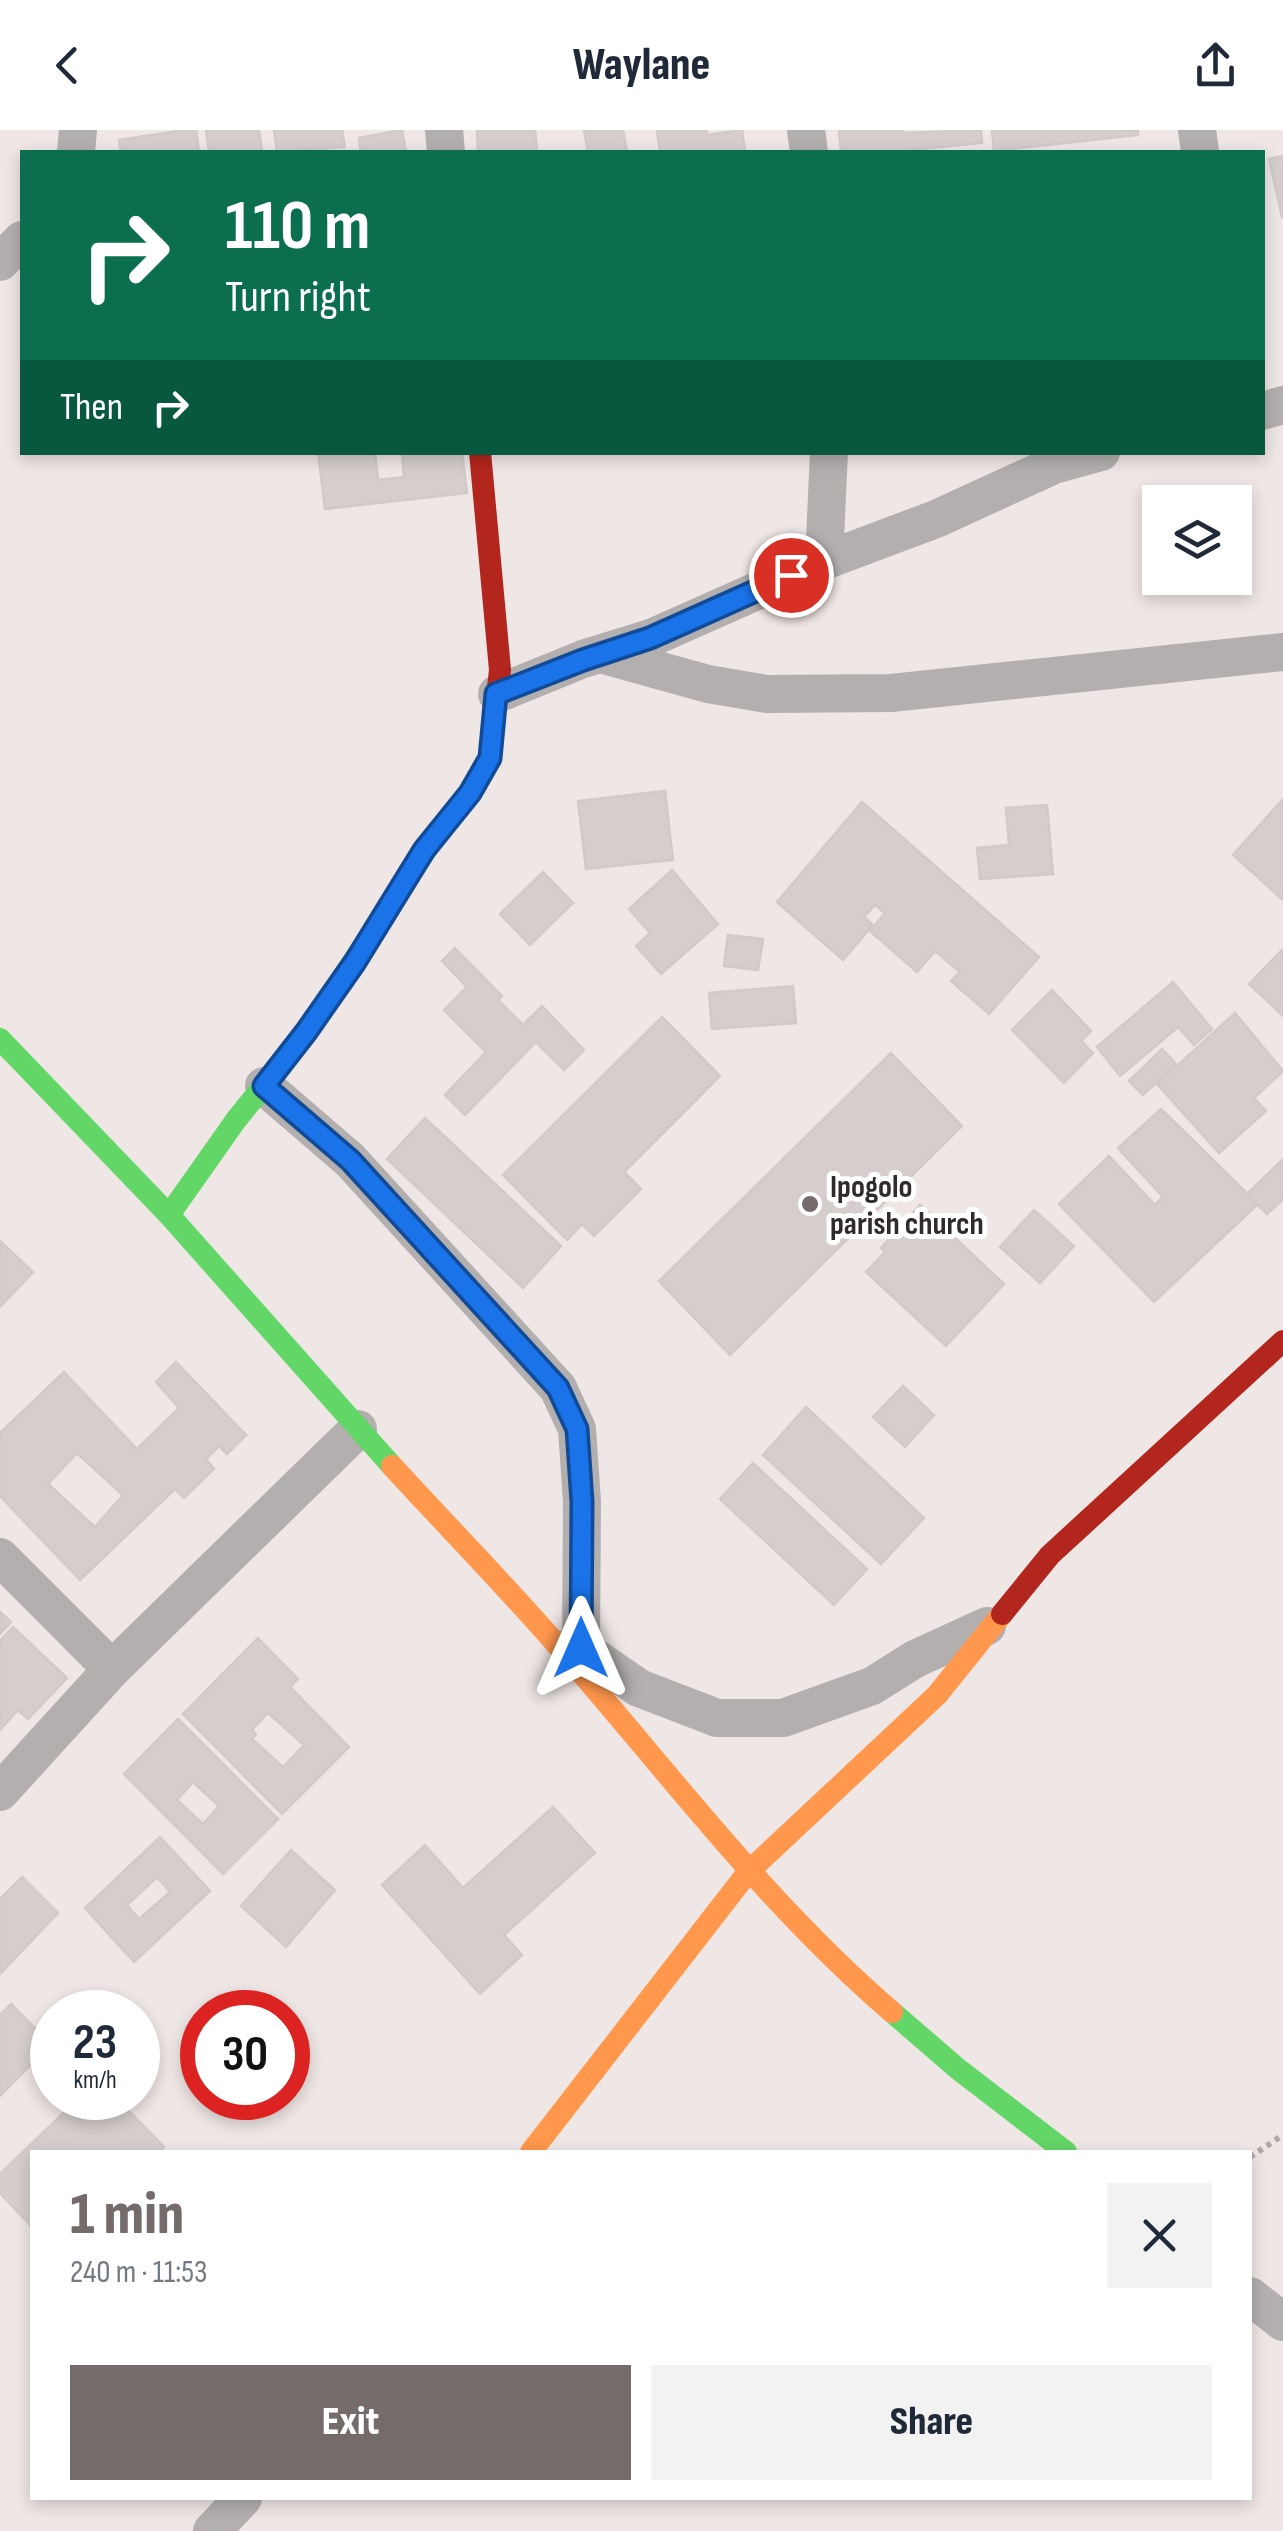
<!DOCTYPE html>
<html lang="en">
<head>
<meta charset="utf-8">
<style>
  :root { --surface:#fff; --page:#f2f2f3; --text:#1f2937; --muted:#747a83; --accent:#736c6b }
  body { margin:0; font-family:"Sofia Sans Condensed",sans-serif; background:var(--page); color:var(--text); height:100vh; display:flex; flex-direction:column; font-size:38px; white-space:nowrap }
  * { box-sizing:border-box; margin:0 }
  p { font-size:32px; color:var(--muted) }
  .icon { flex:none; width:55px; height:55px; fill:none; stroke:currentColor; stroke-width:2; stroke-linecap:round; stroke-linejoin:round }
  .map { position:relative; flex:1; overflow:hidden }
  .drawer { position:absolute; left:30px; top:2020px; width:1222px; height:350px; display:flex; flex-direction:column; background:var(--surface); border-radius:0px; box-shadow:0 5px 15px #0003 }
  .drawer>* { flex:none }
  .banner { position:absolute; left:20px; top:20px; width:1245px; height:305px; border-radius:0px; box-shadow:0 5px 15px #0003; background:#0b6e4f; color:#fff; overflow:hidden }
  .fabs { position:absolute; left:1142px; top:355px; display:grid; gap:20px }
  .fabs a { display:grid; place-items:center; width:110px; height:110px; border-radius:0px; background:var(--surface); box-shadow:0 5px 15px #0003; font-size:50px }
  .speed { position:absolute; left:30px; top:1860px; display:flex; gap:20px; font-size:50px; font-weight:700; text-align:center }
  .speed>* { display:grid; place-content:center; width:130px; height:130px; border-radius:50%; background:var(--surface); box-shadow:0 5px 15px #0003; line-height:1 }
  .speed small { font-size:25px; font-weight:400 }
  .speed .limit { border:15px solid #d22; background:#fff; color:#111 }
  .pin { position:absolute; display:grid; place-items:center; width:85px; height:85px; color:#fff; margin:-42px; border:5px solid #fff; border-radius:50%; box-shadow:0 2px 10px #0007 }
  .me { position:absolute; width:110px; margin:-55px; rotate:0deg; stroke-linejoin:round; filter:drop-shadow(0 0 8px #0008) }
  .turn { display:flex; align-items:center; gap:35px; height:210px; padding:0 40px; font-size:45px }
  .turn .icon { width:130px; height:130px; stroke-width:2.5 }
  .turn b { display:block; font-size:70px; line-height:85px }
  .then { display:flex; align-items:center; height:95px; padding:0 40px; background:#0003; gap:20px; font-size:38px }
  .round { display:grid; place-items:center; flex:none; width:105px; height:105px; border-radius:0px; background:var(--page) }
  .headline { display:flex; align-items:center; justify-content:space-between; height:170px; padding:0 40px }
  h1 { font-size:60px; font-weight:800; line-height:75px; color:var(--accent) }
  .button { display:flex; gap:20px; margin-top:auto; padding:20px 40px }
  .button a { flex:1; height:115px; border-radius:0px; background:var(--accent); color:#fff; font-size:40px; font-weight:800; line-height:115px; text-align:center }
  .button a+a { background:var(--page); color:var(--text) }
  header { display:flex; justify-content:space-between; align-items:center; height:130px; padding:0 40px; background:var(--surface); font-size:45px; font-weight:800 }
  .map>svg:first-child { display:block }
  .building { fill:#d5cecd; stroke:#d1cac9; stroke-width:2.5; fill-rule:evenodd }
  .lines { fill:none; stroke-linecap:round; stroke-linejoin:round }
  .path { stroke:#adaaa9; stroke-width:6; stroke-dasharray:5 5; stroke-linecap:butt }
  .street { stroke:#b3afae; stroke-width:38 }
  .fast { stroke:#63d668; stroke-width:22 }
  .slow { stroke:#ff974d; stroke-width:22 }
  .jam { stroke:#b3261e; stroke-width:22 }
  .route-casing { stroke:#114b97; stroke-width:25 }
  .route { stroke:#1a73e8; stroke-width:18 }
  .poi-dot { fill:#736c6b; stroke:#fff; stroke-width:4 }
  .labels { text-anchor:middle; stroke-width:10; stroke-linejoin:round; paint-order:stroke }
  .poi-label { font-size:32px; font-weight:bold; fill:#302a29; stroke:#fff; text-anchor:start }
</style>
</head>
<body>
<header><svg class="icon" aria-label="back" viewBox="0 0 24 24"><path d="M15 5l-7 7 7 7"/></svg>Waylane<svg class="icon" aria-label="share" viewBox="0 0 24 24"><path d="M12 15V3M7 8l5-5 5 5M5 13v7h14v-7"/></svg></header>
<div class="map">
<svg width="1283" height="2401" viewBox="0 0 1283 2401">
  <rect width="100%" height="100%" fill="#efe7e5"/>
  <g class="building">
    <polygon points="185,0 196,0 199,22 121,22 119,10"/>
    <polygon points="206,0 259,0 262,21 209,22"/>
    <polygon points="274,0 342,0 345,17 277,22"/>
    <polygon points="402,0 406,22 361,22 359,8"/>
    <polygon points="477,0 535,0 537,22 478,22"/>
    <polygon points="584,0 623,0 627,22 588,22"/>
    <polygon points="657,0 706,0 707,5 742,0 745,22 660,22"/>
    <polygon points="839,0 903,0 903,3 981,0 982,13 892,22 841,22"/>
    <polygon points="992,0 1138,0 1138,5 994,21"/>
    <polygon points="1283,26 1283,87 1282,87 1269,29"/>
    <polygon points="318,322 395,322 375,324 378,350 404,347 402,322 462,322 467,363 325,379"/>
    <polygon points="665,661 673,730 586,739 578,671"/>
    <polygon points="1283,669 1283,770 1233,725"/>
    <polygon points="862,672 1039,827 989,884 951,851 960,842 935,821 917,842 870,801 885,783 875,775 864,787 873,795 843,830 777,772"/>
    <polygon points="1047,675 1053,744 980,749 977,718 1009,715 1006,678"/>
    <polygon points="672,740 718,794 661,844 636,816 650,803 629,779"/>
    <polygon points="543,742 573,773 530,815 500,784"/>
    <polygon points="728,805 763,809 758,840 724,836"/>
    <polygon points="455,818 502,866 498,870 523,895 542,876 584,920 564,940 536,912 465,985 445,965 486,922 444,880 467,857 442,831"/>
    <polygon points="1283,819 1283,886 1249,854"/>
    <polygon points="1173,852 1212,899 1194,915 1178,897 1120,946 1097,917"/>
    <polygon points="793,856 796,893 712,899 709,863"/>
    <polygon points="1052,860 1091,901 1081,911 1093,923 1064,953 1012,900"/>
    <polygon points="1235,883 1283,941 1254,968 1266,981 1219,1023 1157,954"/>
    <polygon points="662,887 720,946 624,1042 641,1059 594,1106 582,1094 567,1110 503,1045"/>
    <polygon points="1162,919 1176,934 1143,965 1129,951"/>
    <polygon points="891,923 962,996 730,1225 659,1151"/>
    <polygon points="1161,979 1258,1074 1154,1172 1059,1074 1109,1026 1155,1075 1163,1067 1118,1018"/>
    <polygon points="425,988 561,1116 523,1158 387,1029"/>
    <polygon points="1283,1029 1283,1069 1267,1084 1247,1064"/>
    <polygon points="920,1075 1004,1154 946,1216 866,1142 885,1122 881,1118"/>
    <polygon points="1034,1080 1074,1116 1040,1153 1000,1117"/>
    <polygon points="0,1111 33,1142 0,1177"/>
    <path d="M176 1232 246 1305 227 1324 219 1316 206 1329 214 1339 184 1368 175 1359 80 1450 0 1366V1303L64 1242 137 1319 179 1278 156 1252ZM77 1323 123 1365 95 1397 48 1354Z"/>
    <polygon points="903,1256 934,1285 905,1317 873,1287"/>
    <polygon points="806,1277 924,1388 881,1434 763,1325"/>
    <polygon points="753,1333 867,1439 834,1475 720,1369"/>
    <polygon points="0,1482 11,1492 0,1504"/>
    <polygon points="13,1497 67,1548 28,1589 18,1580 0,1600 0,1511"/>
    <path d="M258 1508 298 1549 290 1557 349 1617 282 1684 183 1584ZM268 1583 304 1615 283 1637 252 1609 256 1604 252 1600Z"/>
    <path d="M178 1589 278 1689 223 1744 124 1644ZM193 1652 219 1676 203 1694 177 1670Z"/>
    <polygon points="553,1677 595,1723 504,1805 522,1825 480,1864 382,1755 425,1715 463,1758"/>
    <path d="M160 1707 210 1761 134 1832 85 1778ZM157 1747 170 1762 139 1789 127 1775Z"/>
    <polygon points="291,1720 335,1760 286,1817 241,1776"/>
    <polygon points="22,1747 58,1783 0,1844 0,1769"/>
    <polygon points="11,1874 51,1914 0,1966 0,1885"/>
    <polygon points="79,1968 116,1968 164,2017 158,2022 32,2022 32,2097 0,2063 0,2044"/>
  </g>
  <g class="lines">
    <polyline class="path" points="1250,2027 1283,2005"/>
    <g class="street">
      <polyline points="444,0 446,22"/>
      <polyline points="806,0 809,22"/>
      <polyline points="1197,0 1200,22"/>
      <polyline points="76,22 78,0"/>
      <polyline points="0,132 22,110"/>
      <polyline points="1262,281 1283,275"/>
      <polyline points="824,431 829,322"/>
      <polyline points="600,524 708,554 767,564 891,563 1283,522"/>
      <polyline points="497,564 583,529 651,508 824,431 936,389 1054,335 1101,322"/>
      <polyline points="264,956 350,1030 558,1258 577,1299 582,1372 581,1518"/>
      <polyline points="0,1427 112,1539"/>
      <polyline points="570,1517 581,1518 639,1558 717,1588 783,1588 872,1556 915,1529 987,1496"/>
      <polyline points="0,1662 112,1539 358,1299"/>
      <polyline points="1250,2166 1283,2192"/>
      <polyline points="212,2401 243,2368"/>
    </g>
    <g class="fast">
      <polyline points="0,909 169,1085 392,1336"/>
      <polyline points="169,1085 236,990 307,902 434,708"/>
      <polyline points="892,1882 958,1939 1066,2022"/>
    </g>
    <g class="slow">
      <path d="M392 1336C447 1396 504 1454 558 1516 667 1640 765 1773 892 1882"/>
      <polyline points="531,2022 748,1742 937,1565 1002,1484"/>
    </g>
    <g class="jam">
      <polyline points="434,708 470,663 490,628 500,540 480,322"/>
      <polyline points="1002,1484 1050,1425 1283,1211"/>
    </g>
  </g>
  <g class="lines">
    <defs>
      <polyline id="route" points="581,1518 582,1372 577,1299 558,1258 350,1030 264,956 306,902 355,832 424,720 470,663 490,628 496,564 583,530 650,508 791,445"/>
    </defs>
    <use href="#route" class="route-casing"/>
    <use href="#route" class="route"/>
  </g>
  <circle class="poi-dot" cx="810" cy="1074" r="10"/>
  <g class="labels">
    <g class="poi-label">
      <text x="830" y="1067">Ipogolo<tspan x="830" dy="37">parish church</tspan></text>
    </g>
  </g>
</svg>
<div class="fabs">
<a><svg class="icon" aria-label="layers" viewBox="0 0 24 24"><path d="M12 4l9 5-9 5-9-5zM3 14l9 5 9-5"/></svg></a>
</div>
<div class="speed"><div>23<small>km/h</small></div><div class="limit">30</div></div>
<div class="pin" style="left:791px;top:445px;background:#d93025"><svg class="icon" aria-label="arrive" viewBox="0 0 24 24"><path d="M6 21V4h12l-3 4 3 4H6"/></svg></div>
<svg class="me" style="left:581px;top:1518px" viewBox="-20 -20 40 40"><path d="M0-17L14 15 0 8-14 15z" fill="#1a73e8" stroke="#fff" stroke-width="4"/></svg>
<div class="banner">
<div class="turn"><svg class="icon" aria-label="right" viewBox="0 0 24 24"><path d="M7 20v-9h11M14 6l5 5-5 5"/></svg><div><b>110 m</b>Turn right</div></div>
<div class="then">Then<svg class="icon" aria-label="right" viewBox="0 0 24 24"><path d="M7 20v-9h11M14 6l5 5-5 5"/></svg></div>
</div>
<section class="drawer">
<div class="headline"><div><h1>1 min</h1><p>240 m · 11:53</p></div><a class="round"><svg class="icon" aria-label="close" viewBox="0 0 24 24"><path d="M6 6l12 12M18 6L6 18"/></svg></a></div>
<div class="button"><a>Exit</a><a>Share</a></div>
</section>
</div>
</body>
</html>
